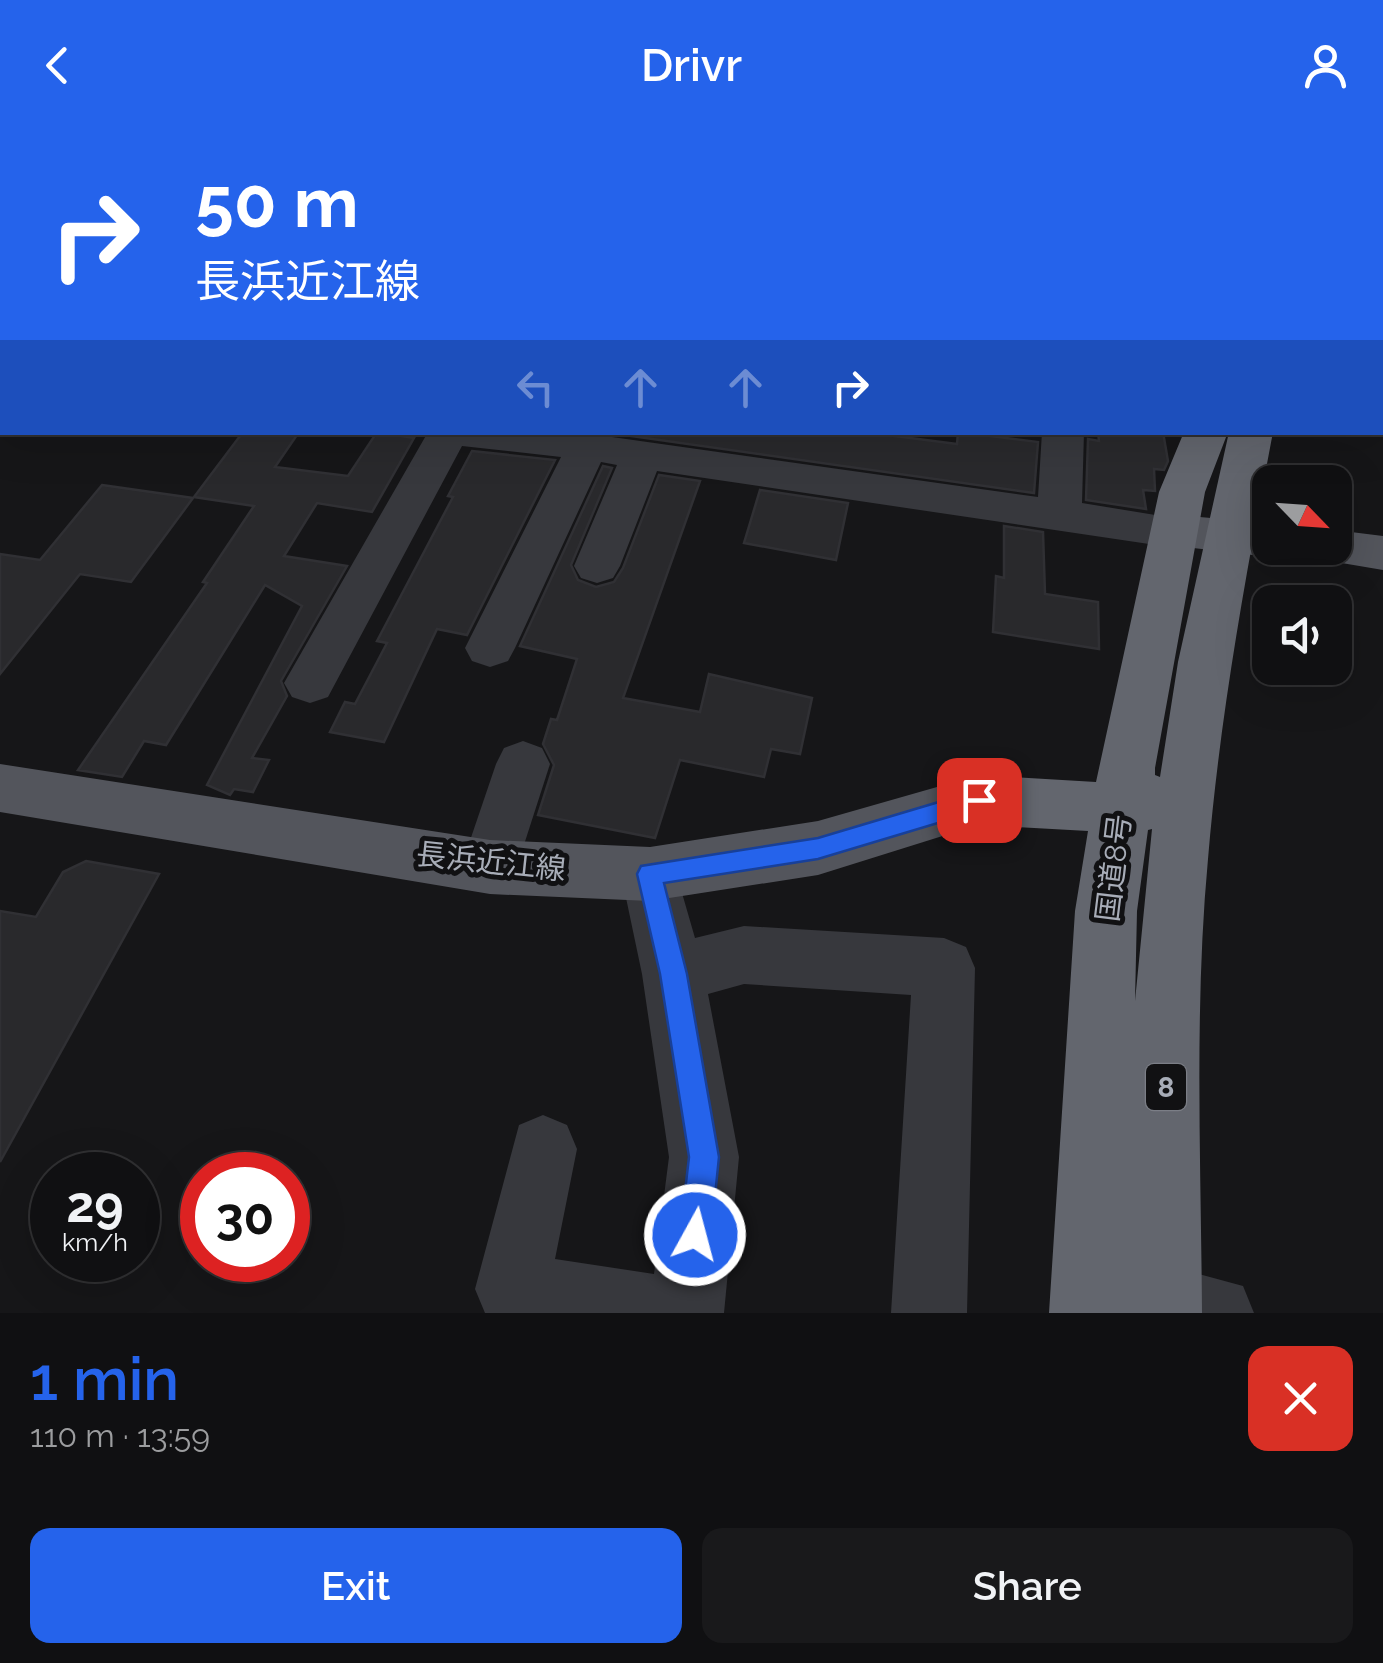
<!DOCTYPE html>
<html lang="en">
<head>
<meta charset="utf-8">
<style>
  :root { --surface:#101012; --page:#19191b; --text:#f1f3f6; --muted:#9c9d9f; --line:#303032; --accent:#2563eb }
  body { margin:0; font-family:Raleway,"Noto Sans JP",sans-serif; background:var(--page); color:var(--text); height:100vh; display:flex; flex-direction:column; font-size:38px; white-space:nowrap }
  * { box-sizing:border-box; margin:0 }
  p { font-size:32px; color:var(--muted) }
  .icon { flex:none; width:55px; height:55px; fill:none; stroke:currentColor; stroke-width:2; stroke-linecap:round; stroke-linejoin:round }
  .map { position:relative; height:1183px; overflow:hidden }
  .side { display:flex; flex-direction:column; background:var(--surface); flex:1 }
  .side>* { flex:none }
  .hud { position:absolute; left:0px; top:0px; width:1385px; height:305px; box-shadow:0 10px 40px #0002,0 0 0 2px var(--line); background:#2563eb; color:#fff; overflow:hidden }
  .needle { width:65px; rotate:115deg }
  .tools { position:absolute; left:1252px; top:335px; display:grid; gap:20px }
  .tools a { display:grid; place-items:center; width:100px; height:100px; border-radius:20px; background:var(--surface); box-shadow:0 10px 40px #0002,0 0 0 2px var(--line); font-size:50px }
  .speed { position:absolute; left:30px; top:1022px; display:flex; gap:20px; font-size:50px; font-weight:700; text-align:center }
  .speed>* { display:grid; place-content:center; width:130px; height:130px; border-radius:50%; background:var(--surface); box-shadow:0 10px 40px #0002,0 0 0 2px var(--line); line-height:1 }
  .speed small { font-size:25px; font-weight:400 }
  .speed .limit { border:15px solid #d22; background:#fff; color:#111 }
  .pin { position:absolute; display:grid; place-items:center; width:85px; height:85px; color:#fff; margin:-42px; border-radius:20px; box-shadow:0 5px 15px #0006 }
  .me { position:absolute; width:110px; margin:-55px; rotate:7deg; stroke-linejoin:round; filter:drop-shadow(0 0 8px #0008) }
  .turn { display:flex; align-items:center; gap:35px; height:210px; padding:0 30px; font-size:45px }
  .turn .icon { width:130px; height:130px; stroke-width:2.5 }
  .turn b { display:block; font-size:70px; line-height:85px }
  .lanes { display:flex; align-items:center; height:95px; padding:0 30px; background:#0003; justify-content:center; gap:50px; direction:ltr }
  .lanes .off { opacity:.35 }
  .round { display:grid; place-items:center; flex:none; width:105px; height:105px; border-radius:20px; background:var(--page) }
  .summary { display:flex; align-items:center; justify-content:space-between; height:170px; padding:0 30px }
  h1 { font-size:60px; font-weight:600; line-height:75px; color:var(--accent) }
  .button { display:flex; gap:20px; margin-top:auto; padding:20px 30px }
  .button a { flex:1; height:115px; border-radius:20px; background:var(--accent); color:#fff; font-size:40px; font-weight:600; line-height:115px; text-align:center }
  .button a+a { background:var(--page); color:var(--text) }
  header { display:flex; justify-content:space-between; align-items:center; height:130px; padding:0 30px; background:var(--accent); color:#fff; font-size:45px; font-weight:600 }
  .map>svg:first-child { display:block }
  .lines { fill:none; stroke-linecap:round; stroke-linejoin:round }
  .river { stroke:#2c353c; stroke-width:65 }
  .building { fill:#29292c; stroke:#303034; stroke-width:2.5 }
  .minor { fill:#37383d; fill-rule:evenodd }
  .major { fill:#53555c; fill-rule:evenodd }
  .highway { fill:#63666e; fill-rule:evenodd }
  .route { fill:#2563eb; stroke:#184099; stroke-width:2.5 }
  .labels { text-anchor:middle; stroke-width:10; stroke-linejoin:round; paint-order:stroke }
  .shield { fill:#111113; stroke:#7b7e86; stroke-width:2.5 }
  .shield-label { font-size:28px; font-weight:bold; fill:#a8adb8 }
  .street-label { font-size:30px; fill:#a8adb8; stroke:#111113 }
</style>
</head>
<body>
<header><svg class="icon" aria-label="back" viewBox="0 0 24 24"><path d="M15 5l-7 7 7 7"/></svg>Drivr<svg class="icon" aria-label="person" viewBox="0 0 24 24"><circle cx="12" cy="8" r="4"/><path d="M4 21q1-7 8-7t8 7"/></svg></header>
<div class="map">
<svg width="1383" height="1183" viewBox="0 0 1383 1183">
  <rect width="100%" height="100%" fill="#161618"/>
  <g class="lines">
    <polyline class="river" points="0,271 2,269"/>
  </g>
  <g class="building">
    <polygon points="243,302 299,302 275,337 348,346 377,302 414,308 372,382 317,373 284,426 347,436 281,551 287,566 252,628 269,630 253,662 234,659 230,665 207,655 302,476 265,455 166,615 144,611 122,647 78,640 207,453 203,452 254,376 194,367"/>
    <polygon points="864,302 957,314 958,302 1038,312 1034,363 617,304"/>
    <polygon points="1098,302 1163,302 1168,331 1164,340 1154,339 1155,361 1143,360 1146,379 1086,370 1088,309 1099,311"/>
    <polygon points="472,321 555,330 467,505 437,499 384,612 330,602 345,572 355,574 387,513 377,511 453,367 448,366"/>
    <polygon points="603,336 612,338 571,435 578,450 596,457 614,452 623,438 659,345 700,351 623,568 700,582 709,544 812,568 800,624 771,619 764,647 680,630 655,708 538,685 554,635 543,614 551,589 557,590 577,529 520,516"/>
    <polygon points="102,355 193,368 131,452 80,444 0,544 0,424 40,430"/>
    <polygon points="760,360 848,373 836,430 744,413"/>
    <polygon points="1004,396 1043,402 1045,464 1098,472 1099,519 993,502 996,446 1004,448"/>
    <polygon points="86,731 159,744 0,1032 0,781 36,787 63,742"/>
  </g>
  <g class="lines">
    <g class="minor">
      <polygon points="6,0 57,0 58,2 8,2"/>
      <rect x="1115" y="0" width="30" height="2"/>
      <rect x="1246" y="0" width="30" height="2"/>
      <polygon points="0,47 2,48 2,67 0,67"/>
      <rect x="0" y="233" width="2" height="24"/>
      <polygon points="428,302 614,302 612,307 1038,367 1042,302 1084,302 1082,373 1192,391 1199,402 1192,413 1176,418 657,341 620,436 613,448 597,453 581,448 574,436 617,335 601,332 515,518 508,531 490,537 472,531 465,518 561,327 462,316 328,567 310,573 292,567 284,553"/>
      <polygon points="523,611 542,618 550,634 511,755 490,763 469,755 461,737 496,634 504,618"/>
      <polygon points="650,718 671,725 695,808 744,796 944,808 966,817 975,838 967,1183 891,1183 911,865 744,854 708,864 739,1027 724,1183 485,1183 475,1159 519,995 543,985 567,995 577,1019 555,1129 654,1144 669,1027 642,844 621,744 629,725"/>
      <polygon points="1162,1134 1243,1156 1254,1183 1130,1183 1125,1171 1136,1145"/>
    </g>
    <g class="major">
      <polygon points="1176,385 1270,393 1270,418 1289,418 1270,427 1159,414 1152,402 1159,390"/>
      <polygon points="1335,400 1383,406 1383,440 1318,429 1311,418 1335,418"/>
      <polygon points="0,634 490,710 650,717 818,691 979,645 1000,652 1008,670 1000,688 818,745 650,771 490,764 0,682"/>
    </g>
    <path class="highway" d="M1184 302H1228L1205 362 1155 638V645L1160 647 1178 532 1229 302H1273C1246 444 1220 585 1208 729 1194 879 1201 1032 1202 1183H1049L1075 781 1088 701 979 695 958 688 950 670 958 652 979 645 1096 652 1159 362ZM1152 699 1135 871 1137 781 1148 700Z"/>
  </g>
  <polygon class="route" points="979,660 991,670 988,678 818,729 664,753 687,844 719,1027 711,1105 706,1116 695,1121 684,1116 680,1105 689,1027 660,844 637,744 641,736 818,708"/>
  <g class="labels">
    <rect class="shield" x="1146" y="934" width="40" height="46" rx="8"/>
    <g class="shield-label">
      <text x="1166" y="967">8</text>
    </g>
    <g class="street-label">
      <text transform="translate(491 732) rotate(6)" y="10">長浜近江線</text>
      <text transform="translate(1114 738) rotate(-83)" y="10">国道8号</text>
    </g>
  </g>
</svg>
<div class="tools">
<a><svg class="needle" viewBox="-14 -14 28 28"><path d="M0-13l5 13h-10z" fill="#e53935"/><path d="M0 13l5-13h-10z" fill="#9c9d9f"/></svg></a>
<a><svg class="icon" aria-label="sound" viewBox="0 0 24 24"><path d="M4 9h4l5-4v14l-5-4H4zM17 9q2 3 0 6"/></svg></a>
</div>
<div class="speed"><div>29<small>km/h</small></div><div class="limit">30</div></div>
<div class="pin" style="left:979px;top:670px;background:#d93025"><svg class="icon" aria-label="arrive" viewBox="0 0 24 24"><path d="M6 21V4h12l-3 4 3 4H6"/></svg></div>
<svg class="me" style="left:695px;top:1105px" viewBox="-20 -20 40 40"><circle r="17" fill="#2563eb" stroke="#fff" stroke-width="3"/><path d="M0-11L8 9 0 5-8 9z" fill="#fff"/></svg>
<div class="hud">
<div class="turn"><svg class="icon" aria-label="right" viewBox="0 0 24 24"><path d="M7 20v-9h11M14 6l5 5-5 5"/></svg><div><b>50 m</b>長浜近江線</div></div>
<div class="lanes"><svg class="icon off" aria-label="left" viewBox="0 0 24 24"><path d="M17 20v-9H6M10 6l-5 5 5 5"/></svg><svg class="icon off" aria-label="ahead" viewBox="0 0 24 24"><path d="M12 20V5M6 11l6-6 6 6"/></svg><svg class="icon off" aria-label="ahead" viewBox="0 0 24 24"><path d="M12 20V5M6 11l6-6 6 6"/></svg><svg class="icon" aria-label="right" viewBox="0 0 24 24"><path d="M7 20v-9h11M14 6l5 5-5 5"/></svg></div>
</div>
</div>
<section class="side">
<div class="summary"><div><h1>1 min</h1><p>110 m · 13:59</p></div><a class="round" style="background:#d93025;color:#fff"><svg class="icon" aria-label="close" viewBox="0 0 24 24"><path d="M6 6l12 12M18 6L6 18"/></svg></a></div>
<div class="button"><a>Exit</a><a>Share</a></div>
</section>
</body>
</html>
